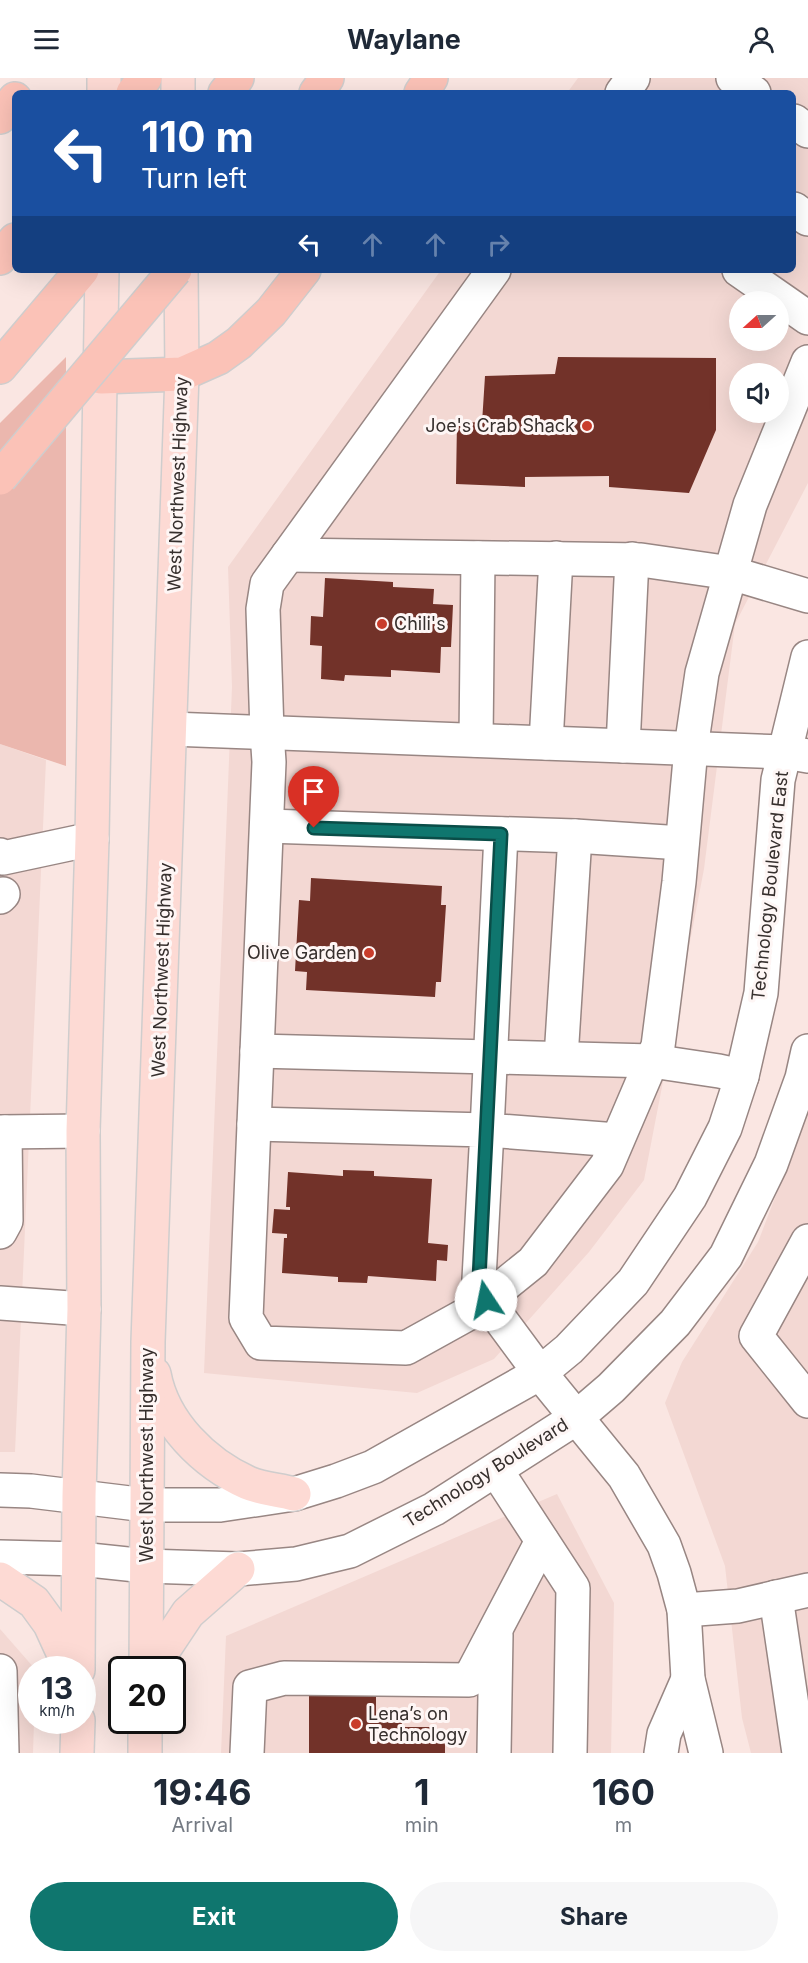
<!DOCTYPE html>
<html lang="en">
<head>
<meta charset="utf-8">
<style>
  :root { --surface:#fff; --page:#f6f6f7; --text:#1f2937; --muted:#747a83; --accent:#0f766e }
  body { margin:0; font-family:Inter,sans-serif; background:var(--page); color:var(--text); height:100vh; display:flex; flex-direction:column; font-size:22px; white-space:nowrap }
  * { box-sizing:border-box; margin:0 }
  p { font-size:20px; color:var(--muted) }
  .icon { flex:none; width:33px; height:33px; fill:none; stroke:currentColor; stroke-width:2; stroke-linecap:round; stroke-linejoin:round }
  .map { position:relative; height:1675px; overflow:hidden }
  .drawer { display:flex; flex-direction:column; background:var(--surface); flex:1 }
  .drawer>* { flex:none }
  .top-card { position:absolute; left:12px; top:12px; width:784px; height:183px; border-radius:9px; box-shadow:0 6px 24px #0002; background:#1a4fa0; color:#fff; overflow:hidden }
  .needle { width:39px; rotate:249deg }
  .buttons { position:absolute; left:729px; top:213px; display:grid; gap:12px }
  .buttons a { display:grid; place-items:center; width:60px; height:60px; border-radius:50%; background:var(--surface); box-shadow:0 6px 24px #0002; font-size:30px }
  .speed { position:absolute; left:18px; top:1578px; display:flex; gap:12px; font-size:30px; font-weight:700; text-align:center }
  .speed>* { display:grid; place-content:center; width:78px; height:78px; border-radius:50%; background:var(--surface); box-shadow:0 6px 24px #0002; line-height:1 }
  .speed small { font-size:15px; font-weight:400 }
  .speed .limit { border:3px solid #111; border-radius:9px; background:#fff; color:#111 }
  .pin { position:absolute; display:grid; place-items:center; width:51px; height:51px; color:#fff; margin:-62px -26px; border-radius:50% 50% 50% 0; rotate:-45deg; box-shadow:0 0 6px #0007 }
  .pin .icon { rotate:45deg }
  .me { position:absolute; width:66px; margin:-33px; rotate:349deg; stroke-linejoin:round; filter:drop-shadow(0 0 4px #0008) }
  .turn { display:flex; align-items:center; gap:21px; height:126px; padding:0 30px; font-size:27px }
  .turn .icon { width:78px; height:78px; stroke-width:2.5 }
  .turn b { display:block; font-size:42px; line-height:51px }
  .lanes { display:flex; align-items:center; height:57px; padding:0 30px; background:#0003; justify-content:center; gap:30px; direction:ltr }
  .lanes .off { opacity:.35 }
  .eta { display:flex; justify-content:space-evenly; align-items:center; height:102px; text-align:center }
  .eta b { font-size:36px; font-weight:700; line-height:42px }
  .cta { display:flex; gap:12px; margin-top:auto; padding:12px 30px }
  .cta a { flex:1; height:69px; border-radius:36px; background:var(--accent); color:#fff; font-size:24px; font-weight:700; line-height:69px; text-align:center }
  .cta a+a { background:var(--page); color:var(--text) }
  header { display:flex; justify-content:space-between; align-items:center; height:78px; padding:0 30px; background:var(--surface); font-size:27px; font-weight:700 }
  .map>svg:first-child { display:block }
  .built { fill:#f3d8d3; fill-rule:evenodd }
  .green { fill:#ebb7ae }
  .building { fill:#723229 }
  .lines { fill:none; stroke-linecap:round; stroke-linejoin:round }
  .minor-casing { stroke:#988683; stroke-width:36 }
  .major-casing { stroke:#cfcdcd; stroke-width:36 }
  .highway-casing { stroke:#cfcdcd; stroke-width:36 }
  .minor { stroke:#fff; stroke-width:33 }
  .major { stroke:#fddad4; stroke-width:33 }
  .highway { stroke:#fbc2b7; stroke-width:33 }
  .highway-bridge-casing { stroke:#cfcdcd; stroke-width:36; stroke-linecap:butt }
  .highway-bridge { stroke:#fbc2b7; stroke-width:33 }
  .route-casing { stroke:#0a4d48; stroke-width:15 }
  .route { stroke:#0f766e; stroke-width:10 }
  .poi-dot { fill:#c93c2b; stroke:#fef6f5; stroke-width:2 }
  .labels { text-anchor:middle; stroke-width:6; stroke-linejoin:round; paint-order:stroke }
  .poi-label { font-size:18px; fill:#362f2d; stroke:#fef6f5; text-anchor:end }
  .street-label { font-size:18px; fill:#362f2d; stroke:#fef6f5 }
</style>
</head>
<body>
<header><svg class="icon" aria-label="menu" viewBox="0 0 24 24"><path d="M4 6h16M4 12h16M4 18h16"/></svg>Waylane<svg class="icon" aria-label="person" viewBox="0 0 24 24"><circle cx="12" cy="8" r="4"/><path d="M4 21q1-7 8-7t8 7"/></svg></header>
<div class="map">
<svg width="808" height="1675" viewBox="0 0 808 1675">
  <rect width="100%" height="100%" fill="#fae6e2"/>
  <g class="built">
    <path d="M578 0H808V405L735 546 704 791 644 1102 589 1174 494 1281 417 1315 204 1295 232 609 228 489 441 192H794V15H567ZM740 224H778V262H740ZM740 296H778V334H740Z"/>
    <polygon points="0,666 46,682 15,1374 0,1374"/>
    <polygon points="808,1034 808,1675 751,1675 742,1640 725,1488 665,1325 682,1284 758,1164"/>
    <polygon points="557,1416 614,1525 611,1675 221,1675 226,1558"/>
    <polygon points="0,1551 35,1591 32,1592 32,1642 34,1643 33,1675 0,1675"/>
  </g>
  <polygon class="green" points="66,279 66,688 0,666 0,345"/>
  <g class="building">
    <polygon points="558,279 716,280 716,352 689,415 609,409 609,398 525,399 525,409 456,406 457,343 482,345 485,298 555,296"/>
    <polygon points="325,500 393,504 393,509 434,511 433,526 453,527 451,569 441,569 440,595 391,592 391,599 345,597 344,603 321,601 322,568 310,567 311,538 323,539"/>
    <polygon points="311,800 442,808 441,827 446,827 441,904 436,904 435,919 306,912 307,894 295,893 299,822 310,823"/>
    <polygon points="343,1092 374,1093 374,1098 432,1101 428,1165 448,1167 447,1183 437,1182 436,1203 368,1198 367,1205 338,1204 338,1199 282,1195 284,1160 287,1160 287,1156 272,1155 274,1131 290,1132 290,1129 286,1129 288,1094 343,1098"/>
    <polygon points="309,1616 376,1617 376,1643 402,1643 402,1649 436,1649 436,1655 445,1655 445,1675 309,1675"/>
  </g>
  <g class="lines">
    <defs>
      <g id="minor">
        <polyline points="733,0 754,15"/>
        <polyline points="622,15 633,0"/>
        <polyline points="794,43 808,53"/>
        <polyline points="794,131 808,141"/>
        <polyline points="494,192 267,506 263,531 267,654 269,684 246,1240 261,1265 406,1270 471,1234 533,1184 607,1087 658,968 679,804 691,670 702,595 750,427 808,284"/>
        <polyline points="739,192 808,240"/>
        <polyline points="288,477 641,482 731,495 808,518"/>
        <polyline points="171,651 785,674 808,678"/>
        <polyline points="476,662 478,480"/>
        <polyline points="546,665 556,480"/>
        <polyline points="623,668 632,481"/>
        <polyline points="267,748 575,758 561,980"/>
        <polyline points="501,756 487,1052 617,1062"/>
        <polyline points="575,758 682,765"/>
        <polyline points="0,777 3,780 92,761"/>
        <polyline points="0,819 3,816"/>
        <polyline points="257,973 652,983 719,993 742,998"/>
        <polyline points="254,1046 487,1052 479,1201 486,1222 540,1295 624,1398 664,1467 674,1495 684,1532 688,1601 706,1675"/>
        <polyline points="0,1054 83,1053"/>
        <polyline points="0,1154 6,1143 5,1054"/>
        <polyline points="808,1163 756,1258 808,1323"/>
        <polyline points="0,1225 84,1231"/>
        <polyline points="496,1392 573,1510 570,1675"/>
        <polyline points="0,1412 31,1413 146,1427 220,1427 294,1416 336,1403 373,1389 540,1295 569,1271 633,1204 690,1119 725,1050 742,998 761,915 778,702 808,579"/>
        <polyline points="0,1479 80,1481 146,1488 238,1491 296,1486 350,1473 434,1431 576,1340 611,1310 675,1245 726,1178 771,1086 802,1000 808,973"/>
        <polyline points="776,1519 799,1675"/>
        <polyline points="684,1532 738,1528 808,1512"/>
        <polyline points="0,1593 2,1675"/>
        <polyline points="247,1675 250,1609 284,1600 469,1602 542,1463"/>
        <polyline points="494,1675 496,1557"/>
        <polyline points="661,1675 664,1656 688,1601"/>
      </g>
      <g id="major">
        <polyline points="178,0 178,15"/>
        <polyline points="104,15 104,0"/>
        <path d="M154 1296C163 1345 204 1385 248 1405 262 1411 279 1412 294 1416"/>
        <polyline points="0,1501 34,1524 50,1546 71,1592"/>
        <polyline points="78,1592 79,1418 84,1231 83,1053 92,761 102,192"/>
        <polyline points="146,1592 148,1264 182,296 181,192"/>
        <polyline points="150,1592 188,1535 238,1491"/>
        <polyline points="77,1675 78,1642"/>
        <polyline points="145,1675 145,1642"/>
      </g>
      <g id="highway">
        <polyline points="133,15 145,0"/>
        <polyline points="225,15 237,0"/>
        <polyline points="316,15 327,0"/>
        <polyline points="421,15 431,0"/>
        <polyline points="0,39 15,21"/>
        <polyline points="0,180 15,162"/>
        <polyline points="0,289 82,192"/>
        <polyline points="101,299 182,296 218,280 239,265 271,234 304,192"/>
      </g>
    </defs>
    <use href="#minor" class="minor-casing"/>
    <use href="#major" class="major-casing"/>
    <use href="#highway" class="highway-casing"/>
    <use href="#minor" class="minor"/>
    <use href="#major" class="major"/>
    <use href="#highway" class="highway"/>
    <defs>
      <polyline id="highway-bridge" points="0,400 175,192"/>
    </defs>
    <use href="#highway-bridge" class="highway-bridge-casing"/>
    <use href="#highway-bridge" class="highway-bridge"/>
  </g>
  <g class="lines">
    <defs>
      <polyline id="route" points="314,750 501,756 479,1201 486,1222"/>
    </defs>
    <use href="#route" class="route-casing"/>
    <use href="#route" class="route"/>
  </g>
  <g class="poi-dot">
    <circle cx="587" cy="348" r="6"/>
    <circle cx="382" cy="546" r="6"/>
    <circle cx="369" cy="875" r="6"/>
    <circle cx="356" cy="1646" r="6"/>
  </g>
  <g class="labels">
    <g class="poi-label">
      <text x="575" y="354">Joe's Crab Shack</text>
      <text x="394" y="552" text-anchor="start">Chili's</text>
      <text x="357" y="881">Olive Garden</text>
      <text x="368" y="1642" text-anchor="start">Lena’s on<tspan x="368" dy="21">Technology</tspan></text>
    </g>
    <g class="street-label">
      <text transform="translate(178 406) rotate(-88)" y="6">West Northwest Highway</text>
      <text transform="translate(770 808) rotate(-84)" y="6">Technology Boulevard East</text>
      <text transform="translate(162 892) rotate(-88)" y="6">West Northwest Highway</text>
      <text transform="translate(147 1377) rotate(-90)" y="6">West Northwest Highway</text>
      <text transform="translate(486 1395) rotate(-32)" y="6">Technology Boulevard</text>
    </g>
  </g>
</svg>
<div class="buttons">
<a><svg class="needle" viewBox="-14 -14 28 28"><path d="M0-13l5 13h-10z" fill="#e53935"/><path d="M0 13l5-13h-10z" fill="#747a83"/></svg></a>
<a><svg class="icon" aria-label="sound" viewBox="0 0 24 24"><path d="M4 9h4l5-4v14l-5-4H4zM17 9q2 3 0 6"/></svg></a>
</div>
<div class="speed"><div>13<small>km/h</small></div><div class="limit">20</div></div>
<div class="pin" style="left:314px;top:750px;background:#d93025"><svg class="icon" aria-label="arrive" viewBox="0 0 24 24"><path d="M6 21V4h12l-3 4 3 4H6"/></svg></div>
<svg class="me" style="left:486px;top:1222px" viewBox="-20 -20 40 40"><circle r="19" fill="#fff"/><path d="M0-13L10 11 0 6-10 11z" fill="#0f766e"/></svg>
<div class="top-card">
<div class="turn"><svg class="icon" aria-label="left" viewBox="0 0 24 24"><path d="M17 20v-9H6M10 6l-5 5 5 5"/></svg><div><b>110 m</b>Turn left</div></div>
<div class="lanes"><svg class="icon" aria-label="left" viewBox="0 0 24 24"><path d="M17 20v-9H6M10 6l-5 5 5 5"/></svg><svg class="icon off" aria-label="ahead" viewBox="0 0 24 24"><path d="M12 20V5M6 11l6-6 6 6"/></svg><svg class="icon off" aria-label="ahead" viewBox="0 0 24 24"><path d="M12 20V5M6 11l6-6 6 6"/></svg><svg class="icon off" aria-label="right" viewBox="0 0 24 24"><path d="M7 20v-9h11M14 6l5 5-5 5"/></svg></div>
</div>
</div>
<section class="drawer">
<div class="eta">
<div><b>19:46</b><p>Arrival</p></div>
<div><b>1</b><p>min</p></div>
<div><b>160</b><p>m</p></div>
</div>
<div class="cta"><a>Exit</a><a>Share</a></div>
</section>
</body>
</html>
